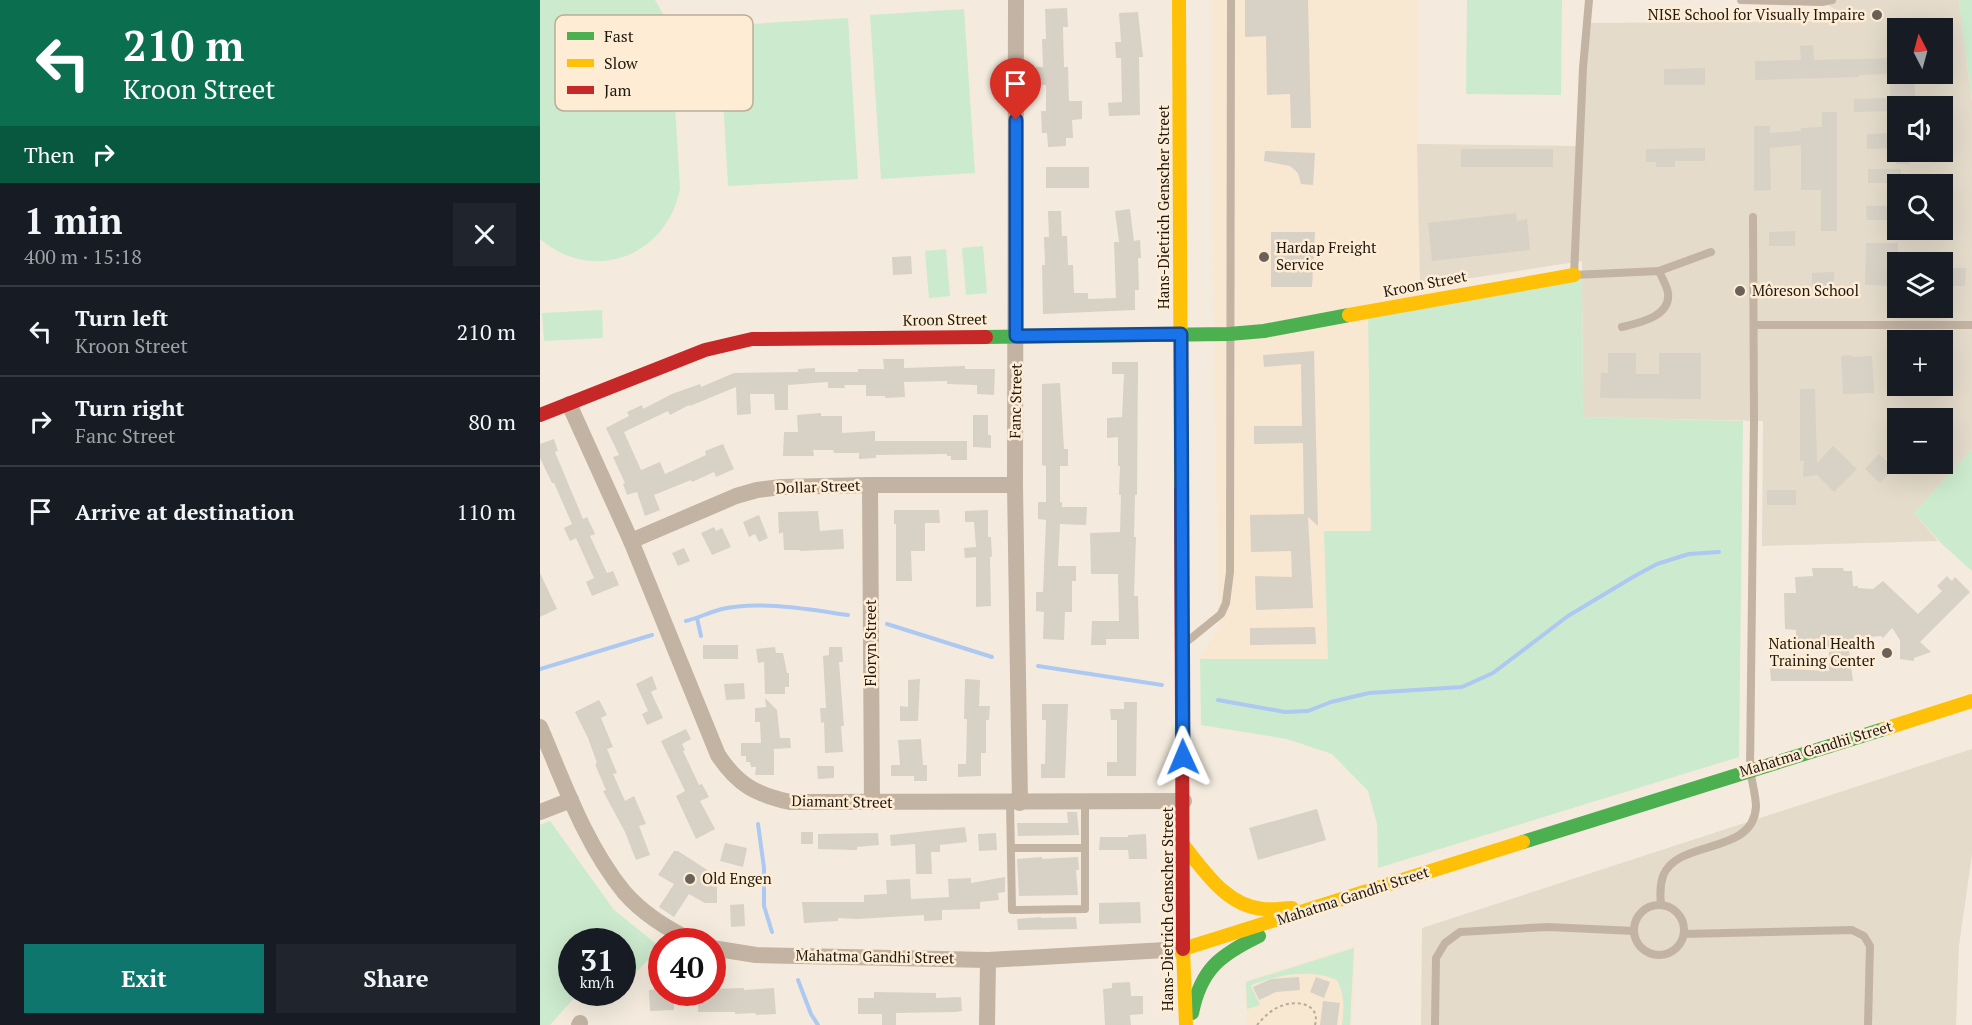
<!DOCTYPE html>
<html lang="en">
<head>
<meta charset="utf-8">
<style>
  :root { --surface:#171b24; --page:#20242c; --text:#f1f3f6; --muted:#9ea1a6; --line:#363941; --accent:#0f766e }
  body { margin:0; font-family:"PT Serif",serif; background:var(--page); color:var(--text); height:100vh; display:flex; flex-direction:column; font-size:22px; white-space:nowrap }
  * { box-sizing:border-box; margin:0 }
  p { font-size:20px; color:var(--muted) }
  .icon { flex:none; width:33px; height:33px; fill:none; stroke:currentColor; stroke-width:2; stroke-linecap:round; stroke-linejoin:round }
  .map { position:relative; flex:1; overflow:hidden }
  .side { display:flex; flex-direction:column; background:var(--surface); width:540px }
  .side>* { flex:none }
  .hud { background:#0b6e4f; color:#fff; overflow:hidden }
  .needle { width:39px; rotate:354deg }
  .tools { position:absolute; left:1347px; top:18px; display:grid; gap:12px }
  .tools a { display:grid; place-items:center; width:66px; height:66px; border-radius:0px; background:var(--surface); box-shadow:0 6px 24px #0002; font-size:30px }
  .speed { position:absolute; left:18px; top:928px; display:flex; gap:12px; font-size:30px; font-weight:700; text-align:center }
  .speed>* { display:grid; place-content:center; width:78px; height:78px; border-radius:50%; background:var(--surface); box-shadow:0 6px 24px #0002; line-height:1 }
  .speed small { font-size:15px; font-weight:400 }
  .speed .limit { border:9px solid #d22; background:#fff; color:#111 }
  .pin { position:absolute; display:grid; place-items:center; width:51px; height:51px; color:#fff; margin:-62px -26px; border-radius:50% 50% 50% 0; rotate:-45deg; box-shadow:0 0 6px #0007 }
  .pin .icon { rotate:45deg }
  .me { position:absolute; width:66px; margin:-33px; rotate:359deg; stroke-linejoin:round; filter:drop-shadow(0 0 4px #0008) }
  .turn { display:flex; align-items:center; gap:21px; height:126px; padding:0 24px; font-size:27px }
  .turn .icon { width:78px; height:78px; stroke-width:2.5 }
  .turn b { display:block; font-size:42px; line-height:51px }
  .then { display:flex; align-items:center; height:57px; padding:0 24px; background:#0003; gap:12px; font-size:22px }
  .round { display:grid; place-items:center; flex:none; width:63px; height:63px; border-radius:0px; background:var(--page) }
  .headline { display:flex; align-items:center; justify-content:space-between; height:102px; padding:0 24px }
  h1 { font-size:36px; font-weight:700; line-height:45px }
  .cta { display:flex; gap:12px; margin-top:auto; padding:12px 24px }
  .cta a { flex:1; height:69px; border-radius:0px; background:var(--accent); color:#fff; font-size:24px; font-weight:700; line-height:69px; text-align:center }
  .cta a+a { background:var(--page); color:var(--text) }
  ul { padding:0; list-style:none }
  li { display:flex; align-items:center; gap:18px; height:90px; padding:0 24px; border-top:2px solid var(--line) }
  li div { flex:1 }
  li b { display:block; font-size:22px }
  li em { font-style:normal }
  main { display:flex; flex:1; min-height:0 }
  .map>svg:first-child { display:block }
  .built { fill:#f8e7d1 }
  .education { fill:#e4dbca; fill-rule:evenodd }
  .green { fill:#cceacd }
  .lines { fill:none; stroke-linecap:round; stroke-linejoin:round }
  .stream { stroke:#adc8f1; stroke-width:4 }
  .building { fill:#d8d1c6 }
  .path { stroke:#b6aa9d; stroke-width:2; stroke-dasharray:3 3; stroke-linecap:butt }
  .lane { stroke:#c3b3a3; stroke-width:8 }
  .street { stroke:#c3b3a3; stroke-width:16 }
  .fast { stroke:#4caf50; stroke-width:14 }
  .slow { stroke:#ffc107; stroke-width:14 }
  .jam { stroke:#c62828; stroke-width:14 }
  .route-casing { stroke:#114b97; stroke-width:15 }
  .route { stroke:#1a73e8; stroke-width:10 }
  .poi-dot { fill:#6a6258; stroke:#feecd4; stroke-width:2 }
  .labels { text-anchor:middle; stroke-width:5; stroke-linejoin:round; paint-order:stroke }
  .poi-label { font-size:15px; fill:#1f1910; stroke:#feecd4; text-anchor:start }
  .street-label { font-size:15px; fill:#1f1910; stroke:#feecd4 }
  .key { fill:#feecd4; stroke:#bbad99; stroke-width:1.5 }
  .key-label { font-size:16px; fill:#1f1910 }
</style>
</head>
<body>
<main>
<section class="side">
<div class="hud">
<div class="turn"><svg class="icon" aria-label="left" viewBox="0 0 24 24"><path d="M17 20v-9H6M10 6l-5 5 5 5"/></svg><div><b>210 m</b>Kroon Street</div></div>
<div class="then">Then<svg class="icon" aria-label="right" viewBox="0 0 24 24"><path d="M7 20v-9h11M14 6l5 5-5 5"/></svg></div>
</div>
<div class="headline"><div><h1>1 min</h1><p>400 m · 15:18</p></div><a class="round"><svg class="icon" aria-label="close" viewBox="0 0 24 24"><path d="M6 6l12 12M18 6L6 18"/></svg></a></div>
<ul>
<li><svg class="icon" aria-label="left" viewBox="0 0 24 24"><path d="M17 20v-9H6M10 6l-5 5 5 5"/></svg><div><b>Turn left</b><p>Kroon Street</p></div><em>210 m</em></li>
<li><svg class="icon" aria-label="right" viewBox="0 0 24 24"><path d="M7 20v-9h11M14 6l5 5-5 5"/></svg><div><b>Turn right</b><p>Fanc Street</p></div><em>80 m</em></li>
<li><svg class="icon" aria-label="arrive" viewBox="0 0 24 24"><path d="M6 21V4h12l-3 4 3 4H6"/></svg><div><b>Arrive at destination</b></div><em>110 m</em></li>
</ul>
<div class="cta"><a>Exit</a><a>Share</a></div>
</section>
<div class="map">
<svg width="1432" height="1025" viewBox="0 0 1432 1025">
  <rect width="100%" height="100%" fill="#f4ebde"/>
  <g class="built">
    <polygon points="672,0 877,0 880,301 828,312 831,532 784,531 788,659 660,659 679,626 673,298"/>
    <polygon points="815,946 812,1025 707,1025 705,981"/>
  </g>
  <g class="education">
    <path d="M1279 0H1419L1432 102V449L1374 513 1398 541 1222 546 1223 421 1043 417 1042 261 880 286 877 144 1040 146 1047 23 1315 21ZM1358 28H1402V74H1358ZM1358 106H1402V152H1358ZM1358 184H1402V230H1358ZM1358 262H1402V308H1358ZM1358 340H1402V386H1358ZM1358 418H1402V464H1358Z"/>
    <polygon points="1432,749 1432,854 1419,946 1416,1025 881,1025 882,928"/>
  </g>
  <g class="green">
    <path d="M0 0H115L128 22 131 39 140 189C126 257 53 284 0 239Z"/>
    <polygon points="927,0 1022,0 1021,95 926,94"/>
    <polygon points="1419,0 1432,0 1432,102 1420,9"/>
    <polygon points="424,9 435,173 341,179 330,15"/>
    <polygon points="308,18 318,179 188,186 179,26"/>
    <polygon points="443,246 447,293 426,295 422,248"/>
    <polygon points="406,249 410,296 389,298 385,251"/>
    <polygon points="1042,275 1043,417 1203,421 1199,757 838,868 837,824 828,791 792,754 747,739 661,725 660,659 788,659 784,531 831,531 828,311"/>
    <polygon points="62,310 63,338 4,341 2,313"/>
    <polygon points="1432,449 1432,571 1402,544 1374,513"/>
    <polygon points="10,821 74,910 120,947 83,986 82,942 32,942 32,993 76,993 64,1005 34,998 10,1025 0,1025 0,825"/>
    <path d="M814 948 810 1025H802C804 1009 805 995 797 980 771 969 740 974 714 984L711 986 720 1005 707 1009 706 982Z"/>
  </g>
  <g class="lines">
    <g class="stream">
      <polyline points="157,618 161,636"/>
      <path d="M146 621C158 618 170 612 182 609 218 600 272 610 308 615"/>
      <polyline points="347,624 452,657"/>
      <polyline points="498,666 622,685"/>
      <polyline points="0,669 112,635"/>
      <polyline points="678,700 745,712 768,711 791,702 829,693 922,687 953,673 1028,616 1093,577 1117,564 1149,554 1179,552"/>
      <polyline points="218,824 224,868 224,906 232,932"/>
      <polyline points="258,980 271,1014 278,1025"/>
    </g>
  </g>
  <g class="building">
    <polygon points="705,0 768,0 771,128 751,128 750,94 727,95 726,36 705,37"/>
    <polygon points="527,8 528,27 523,27 524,67 528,67 529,101 542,101 542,119 532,120 533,138 526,138 526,146 508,147 507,133 502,133 501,111 506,111 506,85 502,85 501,78 497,78 496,67 503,67 502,39 506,39 505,9"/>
    <polygon points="598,12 603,57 599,57 600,115 569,116 568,103 582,102 581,58 576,58 575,42 581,42 579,13"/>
    <polygon points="1273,45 1274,60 1358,58 1358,74 1375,74 1375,106 1358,106 1358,111 1314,112 1314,99 1350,98 1350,74 1319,75 1319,77 1215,80 1215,61 1261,60 1260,46"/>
    <polygon points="1165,68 1165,85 1124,85 1124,69"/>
    <polygon points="1282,112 1297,112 1297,231 1281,231 1281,190 1261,190 1261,145 1230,148 1231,190 1214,191 1214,126 1230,126 1230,133 1261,131 1261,128 1282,127"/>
    <polygon points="1358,133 1358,148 1327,149 1327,134"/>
    <polygon points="1165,148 1165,161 1135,161 1135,167 1116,167 1116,162 1106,162 1106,149"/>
    <rect x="921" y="149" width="92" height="18"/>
    <polygon points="725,151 775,153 773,185 761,184 758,173 750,166 724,161"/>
    <rect x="1356" y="153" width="13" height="11"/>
    <rect x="506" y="167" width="43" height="21"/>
    <rect x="1328" y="169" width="33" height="14"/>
    <polygon points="1326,206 1358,206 1358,220 1327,220"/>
    <polygon points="590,209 594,241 600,240 601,258 598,258 599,290 595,290 595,310 503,314 502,265 505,265 504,237 509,237 508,211 521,211 522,236 527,236 528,265 533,265 534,293 548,293 548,299 576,298 574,242 579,242 575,211"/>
    <polygon points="976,213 977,221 987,219 990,250 892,261 888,223"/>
    <polygon points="1255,231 1255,246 1229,246 1229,232"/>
    <polygon points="731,232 775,232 772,287 731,287"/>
    <polygon points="1326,243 1358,243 1358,286 1325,285"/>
    <polygon points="371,256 372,274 353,275 352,257"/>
    <polygon points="1402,268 1426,268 1425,286 1402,286"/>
    <polygon points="1294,272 1294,286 1272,287 1272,273"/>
    <polygon points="774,351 778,526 768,517 773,608 716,610 715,576 752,577 751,551 711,552 710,515 764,514 763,443 714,444 714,426 762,426 761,364 724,367 723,355"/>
    <polygon points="1068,353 1096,353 1096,374 1119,374 1119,353 1161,353 1161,399 1060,398 1061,373 1068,373"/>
    <polygon points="1311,355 1312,357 1332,356 1334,393 1303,394 1301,356"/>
    <polygon points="343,359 364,359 364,368 425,366 425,369 455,369 454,395 437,394 437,385 407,384 407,381 364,382 365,397 345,398 345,396 326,396 326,385 304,385 305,388 288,388 288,382 248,385 248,410 235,410 234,394 210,394 211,414 197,415 196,387 150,406 149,405 130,415 128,411 84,432 101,470 120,462 125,474 166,455 165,451 183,444 194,469 176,477 174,472 152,482 151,480 114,495 120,510 105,516 97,492 87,495 83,484 85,483 73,457 79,455 66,428 89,416 87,412 102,405 103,409 132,394 160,384 161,387 194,373 258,372 258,369 275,368 275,372 318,372 318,369 344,369"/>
    <polygon points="572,362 598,362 597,495 595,495 594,537 596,537 594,596 598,596 599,639 566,639 566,645 551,645 552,621 579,621 578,574 551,574 550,533 580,532 581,495 579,495 580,466 578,466 578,437 567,438 567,418 582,417 584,374 572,374"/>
    <polygon points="520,383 524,449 528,449 528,466 520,466 520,502 522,502 522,507 547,507 546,525 520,524 518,566 536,566 536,581 532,581 532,612 525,612 524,640 503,639 504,612 496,611 496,592 503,592 506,520 498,519 498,502 506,502 506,466 502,465 502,384"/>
    <polygon points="1260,389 1275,389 1277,463 1293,446 1317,469 1294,492 1277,475 1263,477 1264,461 1260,461"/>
    <polygon points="281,413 281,416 302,416 302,433 335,431 335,441 427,441 427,460 411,460 411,456 407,456 407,454 336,455 336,458 319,459 319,453 294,453 293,450 273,450 274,456 243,456 244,432 258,432 257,415"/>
    <polygon points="433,415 448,415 448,435 451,435 451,448 433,447"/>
    <polygon points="14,439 18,451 15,452 43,519 47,517 55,534 50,536 67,573 73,571 79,585 52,596 46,582 54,578 36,538 30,541 24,528 32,524 14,483 12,483 0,458 0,444"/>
    <polygon points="1339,454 1354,468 1340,483 1325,469"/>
    <rect x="1227" y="490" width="29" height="15"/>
    <polygon points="354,510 399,510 400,523 385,523 385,551 371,551 372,581 356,581 356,524 354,524"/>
    <polygon points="448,510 448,537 451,537 452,557 450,557 451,606 436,607 436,557 425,558 424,548 436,547 434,522 425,522 425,511"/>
    <polygon points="278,511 280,531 303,529 304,549 260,551 260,550 244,550 243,532 239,534 238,512"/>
    <polygon points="219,515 228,538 219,542 215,534 209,537 203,522"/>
    <polygon points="174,527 176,531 182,528 191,547 172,555 161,533"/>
    <polygon points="144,548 150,561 138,566 132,553"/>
    <polygon points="1272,568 1303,568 1304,571 1312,571 1313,586 1318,586 1318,588 1333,589 1343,581 1378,614 1402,591 1397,586 1407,576 1412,581 1415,577 1430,592 1380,642 1391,652 1374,658 1374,661 1360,659 1360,640 1352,628 1343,638 1341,636 1329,637 1316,650 1309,650 1313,681 1231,681 1230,668 1289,671 1289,650 1272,651 1272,646 1256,646 1256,630 1245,629 1244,593 1256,593 1255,577 1273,576"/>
    <polygon points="0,573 17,609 0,617"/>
    <polygon points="775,627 776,644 710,645 710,628"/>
    <rect x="163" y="645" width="35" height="14"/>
    <polygon points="235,647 236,653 243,653 247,673 249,673 249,687 245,687 245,694 225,694 224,662 218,663 216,649"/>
    <polygon points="289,647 302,647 303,662 299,662 304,726 301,726 303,752 285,753 284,722 281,723 280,708 286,708 283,656 289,655"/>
    <polygon points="112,676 117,689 111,692 123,718 107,725 102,714 108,711 96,684"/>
    <polygon points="380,679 378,721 360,721 360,706 368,707 368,680"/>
    <polygon points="425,679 440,680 439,706 450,706 449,720 446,720 446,753 441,753 441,776 418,777 418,764 426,764 427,719 424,719"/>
    <polygon points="204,683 205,699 186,700 184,684"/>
    <polygon points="225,698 237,710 240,738 250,738 251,748 234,749 234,775 215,775 216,767 211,767 210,762 206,762 206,756 201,756 201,743 221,743 220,722 215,722 215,708 226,707"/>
    <polygon points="59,700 67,715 61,718 73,747 67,749 77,773 73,774 85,801 94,796 106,824 99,826 110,855 96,860 85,832 63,791 66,790 55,764 57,763 48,738 35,712"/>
    <polygon points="584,702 597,702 596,776 567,776 567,762 577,762 577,720 571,720 570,709 584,709"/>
    <polygon points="502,704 528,704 525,778 501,778 501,764 505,764 506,720 502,720"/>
    <polygon points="146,729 151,739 142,744 145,750 143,751 159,785 162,784 169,797 160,801 175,829 156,839 136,796 145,791 121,741"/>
    <polygon points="381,739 383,765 387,765 387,781 374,781 374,776 351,776 351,765 360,765 358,740"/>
    <polygon points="277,766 294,766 294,778 278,779"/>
    <polygon points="777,809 786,840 718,860 709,828"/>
    <polygon points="527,812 537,812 539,835 478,836 477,823 528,823"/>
    <polygon points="425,827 427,842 400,845 400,852 391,852 392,874 376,874 375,844 351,846 350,835"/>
    <rect x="261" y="832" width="12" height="12"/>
    <polygon points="338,833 339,845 317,847 317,850 278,849 278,834"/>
    <polygon points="456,833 457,850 439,851 438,834"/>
    <polygon points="606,834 607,859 589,859 588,850 559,850 560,837 588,837 588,835"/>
    <polygon points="185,843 207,848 203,867 180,861"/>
    <polygon points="134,851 138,851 181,879 177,886 177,903 165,903 149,894 134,917 119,907 134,884 118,875"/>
    <polygon points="502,857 502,859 538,857 539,870 536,870 538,895 479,896 477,859"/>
    <polygon points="465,877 465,892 458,893 459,900 440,902 440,909 402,910 402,920 384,921 384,915 317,919 298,918 298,921 264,923 262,902 324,902 324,895 347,894 346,880 370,879 371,899 409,897 408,879 431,878 431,883"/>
    <polygon points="600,902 601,923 559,924 559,903"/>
    <polygon points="204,904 205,926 191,927 190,905"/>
    <polygon points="501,917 501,918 536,917 537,929 478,930 477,919"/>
    <polygon points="759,977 760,990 736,992 719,1000 713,987 731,979"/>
    <polygon points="776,977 790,982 784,998 770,992"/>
    <polygon points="590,982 591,996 603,996 603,1014 590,1015 591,1025 565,1025 563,989 572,988 572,983"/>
    <polygon points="204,988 204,990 234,988 236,1014 216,1015 215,1013 195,1014 195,1012 158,1012 158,993 172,993 172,989"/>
    <polygon points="122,989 122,993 134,993 134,1010 110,1011 109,990"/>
    <polygon points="334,992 396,993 396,998 421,997 422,1011 415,1012 356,1013 356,1025 342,1025 342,1014 318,1014 318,998 334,998"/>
    <polygon points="783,1001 800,1003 797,1025 780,1025"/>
  </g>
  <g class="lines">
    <path class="path" d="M717 1025C723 1018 731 1010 739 1007 755 999 781 1003 775 1025"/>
    <g class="lane">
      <path d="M1049 0 1043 68 1034 275 1119 271C1122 278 1127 286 1128 293 1131 317 1098 323 1082 327"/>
      <polyline points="1201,0 1282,2 1292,0"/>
      <polyline points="1119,271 1171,252"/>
      <polyline points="1214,325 1432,325"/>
      <polyline points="644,644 681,614 686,603 690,572 691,0"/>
      <polyline points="470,803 472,910 545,909 545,802"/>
      <polyline points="471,848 545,848"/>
      <path d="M1121 904C1120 895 1120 885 1123 876 1138 838 1213 856 1216 807 1216 796 1212 782 1210 770L1214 421 1213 217"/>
      <circle cx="1119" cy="930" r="25"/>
      <polyline points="1144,934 1312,930 1324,936 1330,946 1328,1025"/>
      <polyline points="895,1025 896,958 905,943 920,932 1008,927 1094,931"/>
    </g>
    <g class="street">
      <polyline points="476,0 475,485 480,803"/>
      <path d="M29 404 91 541 178 755C198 785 215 794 250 802L644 801"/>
      <polyline points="330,485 332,802"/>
      <polyline points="91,541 196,496 217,490 241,487 330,485 475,485"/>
      <path d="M0 727C24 783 45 844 84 892 103 914 129 930 155 942"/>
      <polyline points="0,812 31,800"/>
      <polyline points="172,948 216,955 448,960 643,949"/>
      <polyline points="39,1025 40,1023"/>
      <polyline points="447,1025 448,960"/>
    </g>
    <g class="fast">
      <polyline points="446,337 689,334 724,331 809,315"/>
      <polyline points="983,842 1344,729"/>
      <path d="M652 1013C661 969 680 955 719 936"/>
    </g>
    <g class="slow">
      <polyline points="639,0 641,490"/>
      <polyline points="809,315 1034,275"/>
      <polyline points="1344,729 1432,701"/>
      <path d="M644 846C665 872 687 906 723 909 733 910 743 908 752 908"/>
      <polyline points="643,949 646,1025"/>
      <polyline points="643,949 983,842"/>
    </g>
    <g class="jam">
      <polyline points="0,415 165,350 212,339 446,337"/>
      <polyline points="641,490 643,949"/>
    </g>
  </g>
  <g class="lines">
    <defs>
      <polyline id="route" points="476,120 476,336 641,334 643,757"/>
    </defs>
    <use href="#route" class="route-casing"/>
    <use href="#route" class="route"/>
  </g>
  <g class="poi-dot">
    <circle cx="1337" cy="15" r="6"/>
    <circle cx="724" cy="257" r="6"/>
    <circle cx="1200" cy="291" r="6"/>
    <circle cx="1347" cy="653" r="6"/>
    <circle cx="150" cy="879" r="6"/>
  </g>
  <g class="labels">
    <g class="poi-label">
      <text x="1325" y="20" text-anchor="end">NISE School for Visually Impaire</text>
      <text x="736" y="253">Hardap Freight<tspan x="736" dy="17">Service</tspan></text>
      <text x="1212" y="296">Môreson School</text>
      <text x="1335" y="649" text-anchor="end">National Health<tspan x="1335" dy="17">Training Center</tspan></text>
      <text x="162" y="884">Old Engen</text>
    </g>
    <g class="street-label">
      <text transform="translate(624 207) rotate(-90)" y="5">Hans-Dietrich Genscher Street</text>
      <text transform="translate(885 284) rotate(-11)" y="5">Kroon Street</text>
      <text transform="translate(405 320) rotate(-1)" y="5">Kroon Street</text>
      <text transform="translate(476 401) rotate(-89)" y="5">Fanc Street</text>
      <text transform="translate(278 487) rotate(-2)" y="5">Dollar Street</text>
      <text transform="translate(331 643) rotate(-90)" y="5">Floryn Street</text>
      <text transform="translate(1276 749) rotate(-17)" y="5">Mahatma Gandhi Street</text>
      <text transform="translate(302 802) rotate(1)" y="5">Diamant Street</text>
      <text transform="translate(813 896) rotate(-18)" y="5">Mahatma Gandhi Street</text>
      <text transform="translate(628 909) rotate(-90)" y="5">Hans-Dietrich Genscher Street</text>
      <text transform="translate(335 957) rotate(1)" y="5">Mahatma Gandhi Street</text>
    </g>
  </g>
  <rect x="15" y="15" width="198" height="96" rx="9" class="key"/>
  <rect x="27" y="32" width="27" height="8" fill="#4caf50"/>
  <rect x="27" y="59" width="27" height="8" fill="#ffc107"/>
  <rect x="27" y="86" width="27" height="8" fill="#c62828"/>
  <g class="key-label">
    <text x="64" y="42">Fast</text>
    <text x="64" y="69">Slow</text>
    <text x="64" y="96">Jam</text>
  </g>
</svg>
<div class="tools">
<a><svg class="needle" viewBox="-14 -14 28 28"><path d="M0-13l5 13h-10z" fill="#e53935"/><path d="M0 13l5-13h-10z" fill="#9ea1a6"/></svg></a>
<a><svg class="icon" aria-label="sound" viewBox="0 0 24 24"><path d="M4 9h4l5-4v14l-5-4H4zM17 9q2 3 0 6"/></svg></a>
<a><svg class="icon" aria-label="search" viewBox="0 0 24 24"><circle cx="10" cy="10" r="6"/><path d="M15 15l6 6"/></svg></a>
<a><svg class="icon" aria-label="layers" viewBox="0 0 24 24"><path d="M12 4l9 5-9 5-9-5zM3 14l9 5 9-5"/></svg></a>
<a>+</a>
<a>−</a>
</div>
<div class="speed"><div>31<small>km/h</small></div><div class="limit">40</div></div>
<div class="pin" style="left:476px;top:120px;background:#d93025"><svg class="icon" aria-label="arrive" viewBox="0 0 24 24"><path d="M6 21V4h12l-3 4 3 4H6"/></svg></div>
<svg class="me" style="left:643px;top:757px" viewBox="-20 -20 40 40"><path d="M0-17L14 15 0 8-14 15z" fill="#1a73e8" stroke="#fff" stroke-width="4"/></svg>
</div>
</main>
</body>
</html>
